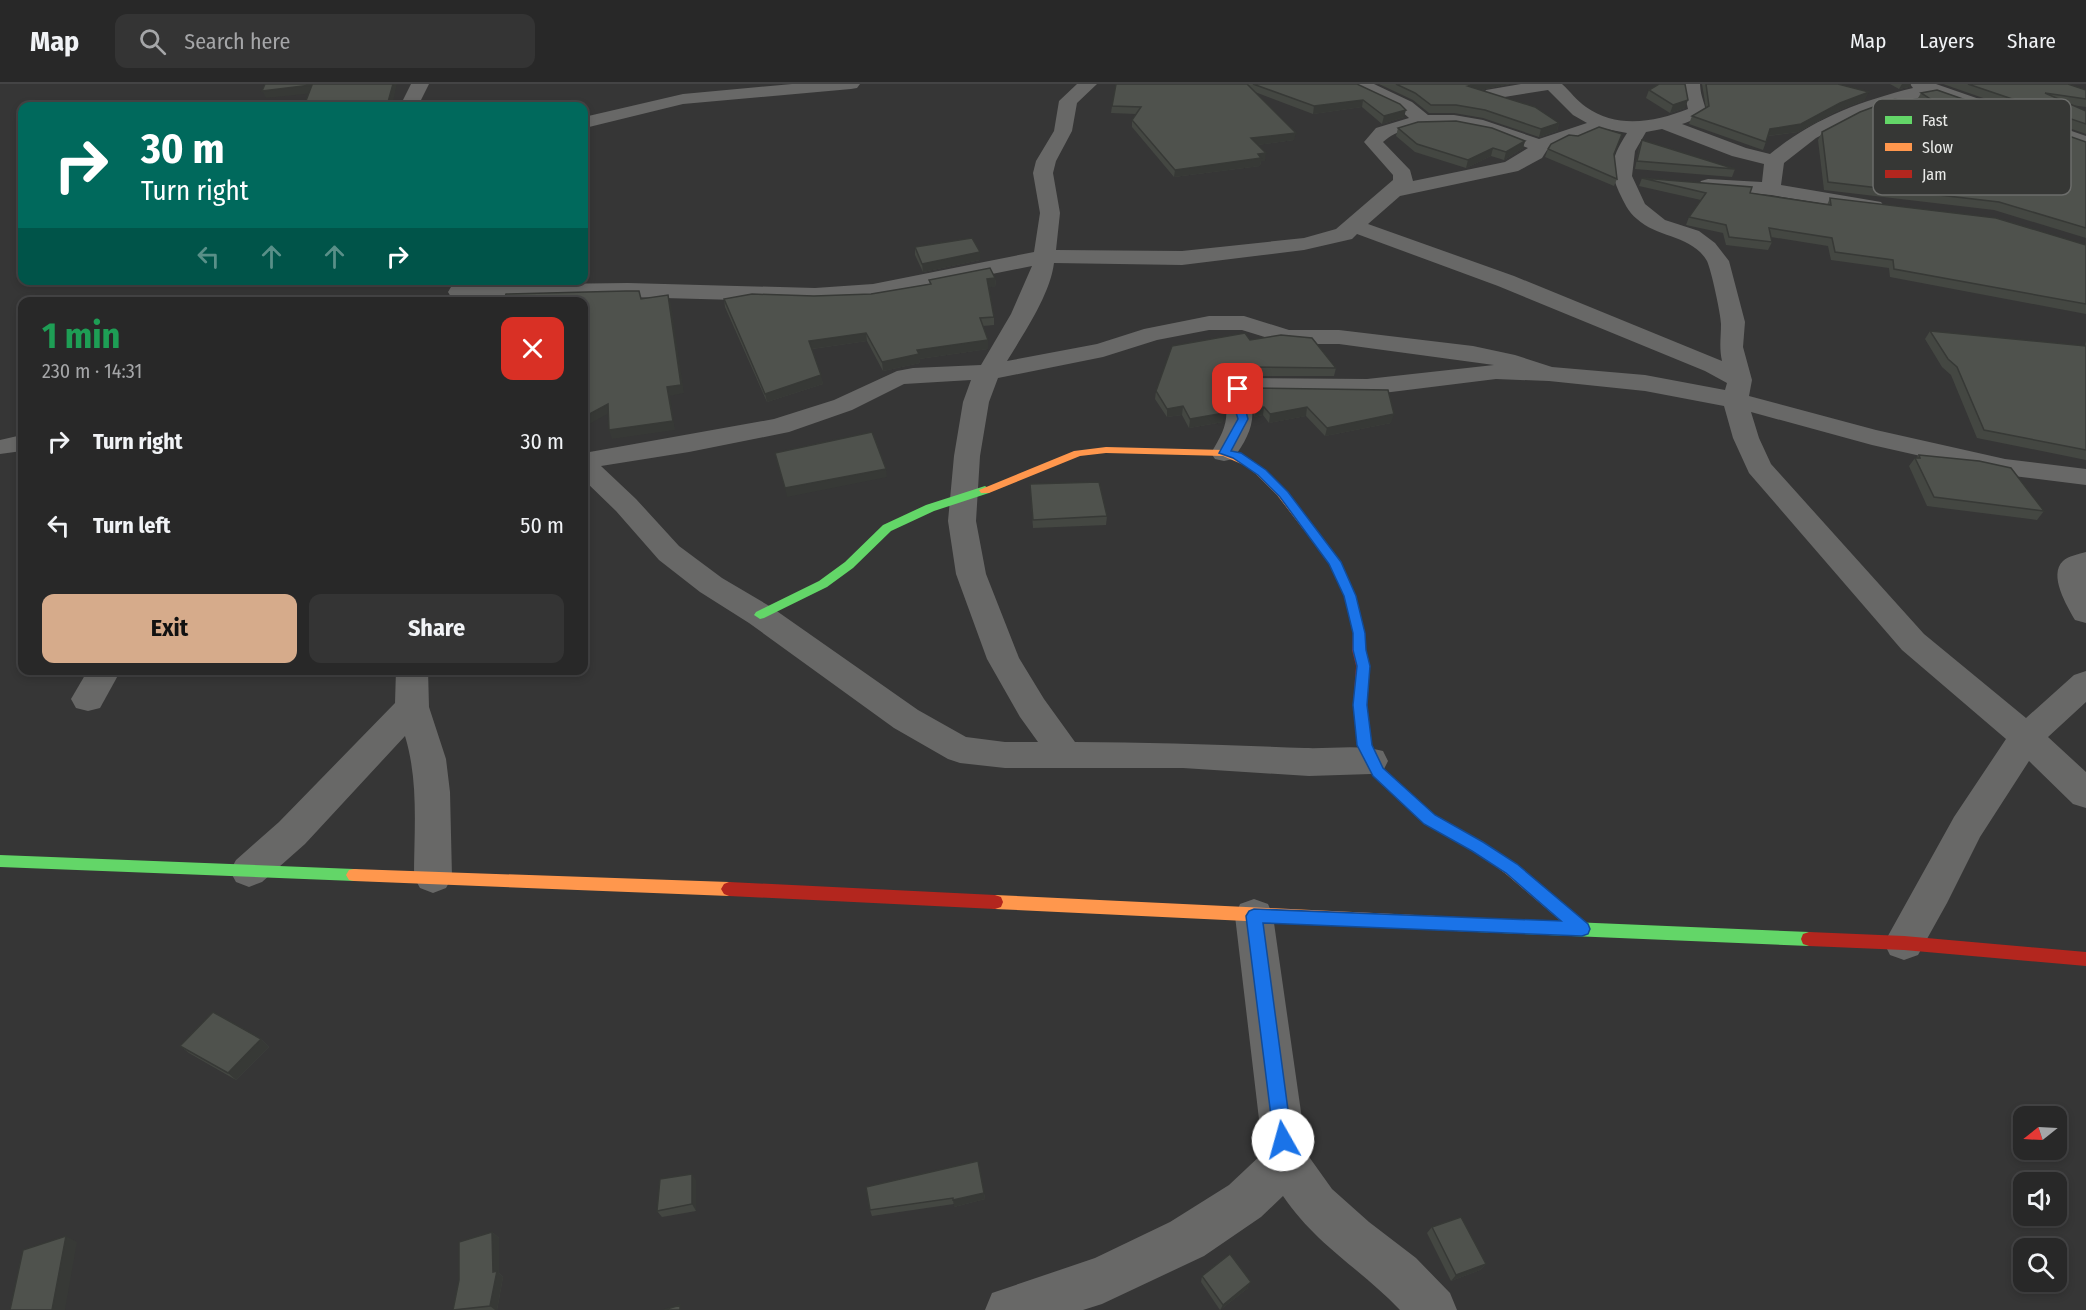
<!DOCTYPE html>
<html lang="en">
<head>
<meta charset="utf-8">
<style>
  :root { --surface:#282828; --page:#343434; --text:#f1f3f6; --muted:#a5a6a8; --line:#444445; --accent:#d6ab8b }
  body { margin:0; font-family:"Fira Sans Condensed",sans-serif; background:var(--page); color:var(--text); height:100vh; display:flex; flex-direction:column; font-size:22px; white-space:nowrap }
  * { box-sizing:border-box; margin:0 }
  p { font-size:20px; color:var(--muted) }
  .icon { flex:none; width:33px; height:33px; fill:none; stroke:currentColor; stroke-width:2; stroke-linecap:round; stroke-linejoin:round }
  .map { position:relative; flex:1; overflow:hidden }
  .drawer { position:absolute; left:18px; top:213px; width:570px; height:378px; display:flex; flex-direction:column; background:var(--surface); border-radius:12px; box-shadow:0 3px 9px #0003,0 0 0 2px var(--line) }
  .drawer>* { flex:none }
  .top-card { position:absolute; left:18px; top:18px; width:570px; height:183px; border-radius:12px; box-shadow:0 3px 9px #0003,0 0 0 2px var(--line); background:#00695c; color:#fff; overflow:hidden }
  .needle { width:39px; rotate:252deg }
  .controls { position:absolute; left:2013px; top:1022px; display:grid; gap:12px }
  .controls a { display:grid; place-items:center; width:54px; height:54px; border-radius:12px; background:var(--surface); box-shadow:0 3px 9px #0003,0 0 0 2px var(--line); font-size:30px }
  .pin { position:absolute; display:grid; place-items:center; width:51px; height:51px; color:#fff; margin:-26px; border-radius:12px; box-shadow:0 3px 9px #0006 }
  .me { position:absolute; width:66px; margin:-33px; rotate:353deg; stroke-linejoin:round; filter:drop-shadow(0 0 4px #0008) }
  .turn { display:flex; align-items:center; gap:21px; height:126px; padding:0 24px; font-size:27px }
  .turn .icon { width:78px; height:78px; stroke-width:2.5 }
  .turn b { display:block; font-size:42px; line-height:51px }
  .lanes { display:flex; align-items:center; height:57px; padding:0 24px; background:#0003; justify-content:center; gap:30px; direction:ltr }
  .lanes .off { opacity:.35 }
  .round { display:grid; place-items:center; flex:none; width:63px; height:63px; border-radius:12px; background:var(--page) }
  .headline { display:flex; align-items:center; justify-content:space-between; height:102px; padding:0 24px }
  h1 { font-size:36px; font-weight:700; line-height:45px; color:#1e9e55 }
  .primary-button { display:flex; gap:12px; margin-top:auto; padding:12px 24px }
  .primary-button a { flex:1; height:69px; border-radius:12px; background:var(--accent); color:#111; font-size:24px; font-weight:700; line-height:69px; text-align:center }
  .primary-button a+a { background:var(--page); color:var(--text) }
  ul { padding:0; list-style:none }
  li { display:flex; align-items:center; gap:18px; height:84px; padding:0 24px }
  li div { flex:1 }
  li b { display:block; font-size:22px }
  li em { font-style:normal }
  header { display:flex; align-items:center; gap:36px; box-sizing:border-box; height:84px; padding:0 30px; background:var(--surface); border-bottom:2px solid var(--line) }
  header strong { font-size:28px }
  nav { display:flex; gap:33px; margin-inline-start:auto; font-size:21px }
  .search { width:420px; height:54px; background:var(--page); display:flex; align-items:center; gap:15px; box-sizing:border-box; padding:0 21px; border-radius:12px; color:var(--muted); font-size:22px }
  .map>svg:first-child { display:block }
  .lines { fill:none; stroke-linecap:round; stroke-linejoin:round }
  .street { fill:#686867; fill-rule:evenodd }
  .fast { fill:#63d668; fill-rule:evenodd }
  .slow { fill:#ff974d; fill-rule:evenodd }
  .jam { fill:#b3261e; fill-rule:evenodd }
  .wall { fill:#444742 }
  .shaded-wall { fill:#373936 }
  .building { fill:#4f524d; stroke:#373936; stroke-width:1.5 }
  .route { fill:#1a73e8; stroke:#114b97; stroke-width:1.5 }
  .key { fill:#363735; stroke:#6c6d6b; stroke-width:1.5 }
  .key-label { font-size:16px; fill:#e9eae8 }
</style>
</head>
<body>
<header>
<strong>Map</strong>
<div class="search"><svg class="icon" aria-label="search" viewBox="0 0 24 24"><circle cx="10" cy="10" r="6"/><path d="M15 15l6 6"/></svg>Search here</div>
<nav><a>Map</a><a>Layers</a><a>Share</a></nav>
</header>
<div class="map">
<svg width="2086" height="1226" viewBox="0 0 2086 1226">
  <rect width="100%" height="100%" fill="#363636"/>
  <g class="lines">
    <g class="street">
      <polygon points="411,0 429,0 418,22 400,22"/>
      <polygon points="792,0 860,0 857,4 851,5 683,20 589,43 584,41 584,33 683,10"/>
      <path d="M1077 0H1097L1077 19 1072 47 1056 77 1053 89 1060 129 1056 166 1182 167 1304 154 1336 145 1393 96V91L1364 58 1376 44 1409 34 1400 26 1354 4 1351 0H1374L1412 18 1428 31H1454L1483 36 1539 55 1587 39 1573 31 1548 6 1492 15 1486 14 1483 10 1486 6 1521 0H1562C1570 7 1577 17 1586 23 1617 45 1655 38 1688 25L1682 0H1700C1701 26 1719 28 1682 40L1746 64 1770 70C1813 35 1860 17 1913 4L1910 0H1936L2086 52V65L1933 11 1897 18 1855 33 1816 54 1784 79 1781 101 1881 118 1884 122 1881 126 1874 128 1771 111 1701 105 1698 101 1701 97 1708 95 1762 98 1764 80 1732 72 1662 45 1646 48 1635 67 1632 92 1645 120 1665 136 1699 147 1715 159 1729 177 1745 238 1743 263 1752 296 1749 312 1876 346 2005 375 2086 385V401L2005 391 1872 361 1751 328 1759 354 1771 380 1924 550 2026 634 2074 591 2086 587V618L2048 653 2086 688V724L2073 720 2029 677 1980 753 1947 819 1918 871 1904 876 1890 871 1884 859 1954 733 2006 655 1902 566 1749 389 1733 354 1724 322 1645 307 1549 297 1496 295 1367 311 1251 310 1249 311C1258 336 1248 354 1233 375L1224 377 1215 375 1211 369C1224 348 1231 334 1223 309L1236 297 1245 294 1367 295 1494 281 1339 260H1287L1242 246H1209L1157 256 1103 273 998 294 989 318 980 372 976 437 986 490 1019 574 1044 615 1075 658C1152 658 1228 661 1305 664 1331 665 1359 660 1383 667L1388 677 1383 687 1371 690 1309 692 1183 684H1005L960 679 948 675 894 644 749 539 700 508 659 476 616 427 584 396V369L774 335 834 316 897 287 913 284 981 281 1011 230 1032 182 873 214 815 218 628 213 459 215 451 213 448 208 451 203 459 201 628 199 815 204 873 200 1034 168 1040 129 1033 89 1036 77 1054 47 1059 17ZM1454 42 1491 49 1528 64 1505 78 1413 97 1410 86 1383 58C1401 41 1430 41 1454 42ZM1606 45 1627 49C1613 71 1608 84 1619 108 1624 118 1628 128 1637 135 1657 154 1692 151 1707 177 1711 185 1721 231 1721 240 1721 254 1719 263 1722 277L1514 192 1368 140 1400 112 1518 87 1542 74 1547 66 1566 57ZM1357 150 1498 202 1705 287 1727 299 1725 306 1645 291 1552 283 1515 271 1473 262 1339 246H1289L1244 232H1209L1144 245 1097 260 1007 277C1024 249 1050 211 1054 179L1182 181 1304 166 1352 155ZM971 296 963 318 954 372 948 437 956 490 987 575 1020 633 1038 658H1005L966 653 918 626 771 523 722 494 679 462 636 415 601 382 689 368 789 348 852 326 904 300Z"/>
      <polygon points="22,351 22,367 0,370 0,356"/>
      <path d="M2086 468V539L2075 536C2067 522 2048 491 2063 477 2068 472 2079 470 2086 468Z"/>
      <polygon points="88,586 121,586 100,624 88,627 76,624 71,615"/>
      <path d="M396 586H428L429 623 446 675 450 708 452 793 446 804 433 809 420 804 414 793C414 746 419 698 405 652L305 760 262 798 249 803 236 798 230 787 236 776 279 738 395 619Z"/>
      <path d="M1254 815 1268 820 1273 832 1307 1070 1332 1105 1369 1138 1416 1174 1450 1209 1457 1226H1400C1360 1184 1317 1162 1283 1112L1261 1133 1204 1172 1102 1220 1083 1226H985L992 1209 1095 1174 1170 1138 1229 1101 1263 1069 1235 832 1240 820Z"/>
    </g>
    <g class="fast">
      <polygon points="985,402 991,406 989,409 934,427 891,447 853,484 827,503 764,534 760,535 754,531 756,528 819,497 845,478 883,441 926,421"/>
      <polygon points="0,771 354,785 359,786 362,791 359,796 354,797 0,783"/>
      <polygon points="1477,834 1809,848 1815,850 1817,855 1815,860 1809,862 1477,848 1471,846 1469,841 1471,836"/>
    </g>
    <g class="slow">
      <path d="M1106 363 1224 366C1264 376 1290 409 1313 442L1311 445H1303L1277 411 1257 391 1246 382 1223 372 1106 369 1080 372 989 409H981L979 406 1074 367Z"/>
      <polygon points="1406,708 1411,710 1434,732 1483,758 1516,780 1588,840 1590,845 1588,850 1582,852 1576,850 1506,790 1473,766 1424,740 1401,718 1399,714 1401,710"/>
      <polygon points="354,785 729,798 734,800 737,805 734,810 729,812 354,797 349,796 346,791 349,786"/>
      <polygon points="995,811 1477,834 1483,836 1485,841 1483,846 1477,848 995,825 989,823 987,818 989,813"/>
    </g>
    <g class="jam">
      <polygon points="1307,438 1311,439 1340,478 1356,512 1365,549 1366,566 1370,582 1367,621 1372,661 1383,684 1411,710 1413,714 1411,718 1406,720 1401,718 1373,692 1358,661 1353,621 1356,582 1352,566 1353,549 1344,512 1329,479 1301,442"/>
      <polygon points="729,798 995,811 1001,813 1003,818 1001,823 995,825 729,812 724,810 721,805 724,800"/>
      <polygon points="1809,848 1904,852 2086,868 2086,882 1904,866 1809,862 1803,860 1801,855 1803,850"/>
    </g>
  </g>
  <g class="wall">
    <polygon points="1116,0 1357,0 1404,33 1382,40 1362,23 1313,30 1255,8 1294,56 1257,61 1265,77 1261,77 1260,82 1174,93 1132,43 1132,36 1136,30 1111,29 1112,22"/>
    <polygon points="1379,0 1510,0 1481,6 1559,39 1557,47 1539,53 1483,34 1454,29 1429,29 1413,16"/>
    <polygon points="1702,0 1838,0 1865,16 1837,27 1798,48 1768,52 1763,66 1689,40 1692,32 1706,24"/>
    <polygon points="1890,0 1911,0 1909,3 1899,5"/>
    <polygon points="1943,0 2068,0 2086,6 2086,23 2071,21 2086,27 2086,50"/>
    <polygon points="1649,6 1685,24 1670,29 1646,14"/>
    <polygon points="1921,9 2086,58 2086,154 1994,126 1824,106 1818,56 1822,48 1929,24 1917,16"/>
    <polygon points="1398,44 1525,57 1523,64 1504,76 1491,72 1466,84 1415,68 1396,52"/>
    <polygon points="1642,56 1735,85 1732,93 1635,85 1639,64"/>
    <polygon points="1548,65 1614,70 1617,95 1614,102 1545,73"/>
    <polygon points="1642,94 1750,109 1827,121 1830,114 2086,161 2086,230 1890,193 1889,184 1831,176 1828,162 1771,153 1772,158 1768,166 1726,161 1723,149 1686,141 1689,133 1701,116 1639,102"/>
    <polygon points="915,163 980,176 923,188 915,171"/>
    <polygon points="995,194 996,202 988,203 994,233 994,241 983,242 988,256 988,265 919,275 920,279 883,287 867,257 812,265 823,300 767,318 725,223 724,215 871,210 930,200 929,196"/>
    <polygon points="1930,247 2085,262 2086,257 2086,376 1977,354 1951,291 1942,283 1925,255"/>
    <polygon points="1250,256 1336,284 1334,292 1245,292 1235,295 1223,307 1223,338 1189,344 1182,331 1167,333 1155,315 1156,307"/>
    <polygon points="1253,304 1391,339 1325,352 1306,332 1269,339 1263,331 1254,333 1252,312"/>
    <polygon points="1919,371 2044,427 2037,436 1927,422 1909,382 1915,374 1916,374"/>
    <polygon points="1030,400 1107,432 1106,441 1033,444"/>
    <polygon points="261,955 269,963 236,996 189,969 180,962"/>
    <polygon points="696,1096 696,1127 662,1133 657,1127"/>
    <polygon points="984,1109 985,1115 954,1123 954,1120 872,1132 870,1126"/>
    <polygon points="1432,1143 1486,1180 1480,1186 1451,1197 1427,1149"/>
    <polygon points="492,1148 499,1154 499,1189 503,1193 497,1226 453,1226 459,1196"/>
    <polygon points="1202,1192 1248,1204 1220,1226 1201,1198"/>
  </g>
  <g class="shaded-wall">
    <polygon points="393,0 397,0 392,22 304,22 358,17"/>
    <polygon points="1477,0 1510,0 1466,9 1468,2"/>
    <polygon points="1902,0 1911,0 1909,3 1899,5"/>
    <polygon points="312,1 315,9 266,14 262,7"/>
    <polygon points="1869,8 1865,16 1837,27 1798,48 1767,52 1770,45"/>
    <polygon points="1363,16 1362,23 1313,30 1314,22"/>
    <polygon points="1688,16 1685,24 1670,29 1673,21"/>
    <polygon points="1406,26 1404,33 1382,40 1384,32"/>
    <polygon points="1559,39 1557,47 1539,53 1541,45"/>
    <polygon points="1296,49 1294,56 1250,62 1251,54"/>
    <polygon points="1525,57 1523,64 1504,76 1506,68"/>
    <polygon points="1493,64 1491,72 1466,84 1468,76"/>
    <polygon points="1266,69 1265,77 1261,77 1260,82 1174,93 1175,86"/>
    <polygon points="980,168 980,176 923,188 922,180"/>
    <polygon points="995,194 996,202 987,204 987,195"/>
    <polygon points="668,211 671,220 684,309 670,312 675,346 612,355 609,346 667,303"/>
    <polygon points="866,249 867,257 811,265 809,257"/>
    <polygon points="988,256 988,265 919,275 920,279 883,287 882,278 917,266"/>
    <polygon points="1246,283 1245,292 1235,295 1221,310 1222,301 1236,286"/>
    <polygon points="821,291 823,300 767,318 765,310"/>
    <polygon points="608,320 611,328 584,343 584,333"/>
    <polygon points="1183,322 1182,331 1167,333 1167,325"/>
    <polygon points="1264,323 1263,331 1254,333 1256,324"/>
    <polygon points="1307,323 1306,332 1269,339 1270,330"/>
    <polygon points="1224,329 1223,338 1189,344 1190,335"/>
    <polygon points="1394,330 1391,339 1325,352 1327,344"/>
    <polygon points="886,385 887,393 787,413 785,404"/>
    <polygon points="261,955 269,963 236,996 228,989"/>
    <polygon points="692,1090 696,1096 696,1127 692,1120"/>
    <polygon points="984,1109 985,1115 954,1123 953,1116"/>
    <polygon points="492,1148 499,1154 499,1189 503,1193 497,1226 495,1226 490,1222 493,1188"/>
    <polygon points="66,1152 77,1158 65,1226 51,1226"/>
    <polygon points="1486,1180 1480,1186 1451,1197 1456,1191"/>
    <polygon points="1251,1198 1248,1204 1220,1226 1223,1221"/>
  </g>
  <g class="building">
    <polygon points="265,0 393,0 388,18 357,22 358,17 304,22 312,1 262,7"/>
    <polygon points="1116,0 1247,0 1296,49 1251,54 1266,69 1258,70 1261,74 1175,86 1132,36 1141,23 1112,22"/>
    <polygon points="1253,0 1357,0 1400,20 1406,26 1384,32 1363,16 1314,22"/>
    <polygon points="1396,0 1477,0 1468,2 1535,23 1559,39 1541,45 1485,26 1456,21 1431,21 1415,9"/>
    <polygon points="1659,0 1685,0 1688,16 1673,21 1649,6"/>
    <polygon points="1706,0 1838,0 1869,8 1840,19 1801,40 1770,45 1766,58 1692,32 1709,22"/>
    <polygon points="1968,0 2068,0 2086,6 2086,15 2045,9 2086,27 2086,40"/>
    <polygon points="1937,6 2086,58 2086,144 1999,118 1828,98 1822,48 1860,28 1895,15 1955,31 1921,9"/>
    <polygon points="1456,37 1492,44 1525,57 1506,68 1493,64 1468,76 1417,60 1398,44 1418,38"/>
    <polygon points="1599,43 1622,50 1614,70 1617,95 1548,65 1551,60 1569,51 1578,52"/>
    <polygon points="1642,56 1735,85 1637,77"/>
    <polygon points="1642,94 1752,103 1750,109 1831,121 1830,114 1996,134 2086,161 2086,220 1894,185 1893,176 1835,168 1832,154 1769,144 1772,158 1729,153 1726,141 1689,133 1706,109"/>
    <polygon points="972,154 980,168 922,180 915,163"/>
    <polygon points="990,184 995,194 987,195 994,233 980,234 988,256 917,266 919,270 882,278 866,249 809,257 821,291 765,310 724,215 752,210 814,212 871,210 931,200 929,196"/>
    <polygon points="626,207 639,207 641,215 668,211 681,301 667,303 673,337 609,346 608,320 584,333 584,218 503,218 506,210"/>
    <polygon points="1930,247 2086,262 2086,366 1984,346 1957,283 1948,275"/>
    <polygon points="1245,249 1250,256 1281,251 1312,254 1336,284 1246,283 1236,286 1222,301 1225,317 1224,329 1190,335 1183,322 1167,325 1156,307 1172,262"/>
    <polygon points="1253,304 1388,306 1394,330 1327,344 1307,323 1270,330 1264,323 1256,324"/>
    <polygon points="872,348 886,385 785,404 775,369"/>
    <polygon points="1919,371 1979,377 2011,384 2044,427 1934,413 1915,374 1920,374"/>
    <polygon points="1099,398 1107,432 1033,436 1030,400"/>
    <polygon points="213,928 261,955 228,989 180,962"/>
    <polygon points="978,1077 984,1109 953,1116 953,1114 870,1126 866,1103"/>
    <polygon points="692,1090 692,1120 657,1127 660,1095"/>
    <polygon points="1461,1133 1486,1180 1456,1191 1432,1143"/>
    <polygon points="492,1148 493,1188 497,1187 490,1222 453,1226 459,1196 459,1158"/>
    <polygon points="66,1152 52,1226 10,1226 23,1166"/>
    <polygon points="1230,1170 1251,1198 1223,1221 1202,1192"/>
    <polygon points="680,1221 680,1226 664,1226"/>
  </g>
  <polygon class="route" points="1238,302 1243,305 1241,309 1248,335 1231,367 1241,369 1266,386 1288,408 1341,478 1356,512 1365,549 1366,566 1370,582 1367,621 1372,661 1383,684 1435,731 1483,758 1517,780 1588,840 1590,845 1588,850 1582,852 1263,839 1292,1056 1290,1062 1283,1065 1277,1062 1274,1056 1246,832 1249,827 1254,825 1561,837 1506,789 1472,767 1424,740 1373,692 1357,661 1353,621 1357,582 1353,566 1353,549 1344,512 1329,480 1280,413 1258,391 1233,374 1219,369 1238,335 1230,309 1234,303"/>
  <rect x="1873" y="15" width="198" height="96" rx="9" class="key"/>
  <rect x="1885" y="32" width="27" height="8" fill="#63d668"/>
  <rect x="1885" y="59" width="27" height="8" fill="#ff974d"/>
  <rect x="1885" y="86" width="27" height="8" fill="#b3261e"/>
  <g class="key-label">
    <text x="1922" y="42">Fast</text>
    <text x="1922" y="69">Slow</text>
    <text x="1922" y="96">Jam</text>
  </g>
</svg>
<div class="controls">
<a><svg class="needle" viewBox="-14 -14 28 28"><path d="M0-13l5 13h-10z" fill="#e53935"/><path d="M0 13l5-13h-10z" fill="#a5a6a8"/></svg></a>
<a><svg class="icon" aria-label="sound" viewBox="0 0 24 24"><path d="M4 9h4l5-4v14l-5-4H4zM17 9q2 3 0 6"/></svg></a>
<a><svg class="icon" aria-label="search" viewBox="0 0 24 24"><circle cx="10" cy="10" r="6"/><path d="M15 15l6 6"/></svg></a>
</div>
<div class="pin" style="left:1238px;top:305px;background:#d93025"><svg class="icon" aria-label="arrive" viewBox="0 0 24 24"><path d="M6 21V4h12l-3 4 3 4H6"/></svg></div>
<svg class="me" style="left:1283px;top:1056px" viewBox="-20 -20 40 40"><circle r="19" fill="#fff"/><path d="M0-13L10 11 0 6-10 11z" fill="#1a73e8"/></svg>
<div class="top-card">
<div class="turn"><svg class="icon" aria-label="right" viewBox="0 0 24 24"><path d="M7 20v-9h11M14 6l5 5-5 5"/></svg><div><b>30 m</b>Turn right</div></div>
<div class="lanes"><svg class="icon off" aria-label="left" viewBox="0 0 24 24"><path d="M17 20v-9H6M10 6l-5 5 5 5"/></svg><svg class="icon off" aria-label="ahead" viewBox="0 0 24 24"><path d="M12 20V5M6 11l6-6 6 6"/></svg><svg class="icon off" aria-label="ahead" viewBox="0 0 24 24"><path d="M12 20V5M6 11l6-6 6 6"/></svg><svg class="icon" aria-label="right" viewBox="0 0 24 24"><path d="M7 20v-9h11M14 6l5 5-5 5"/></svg></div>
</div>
<section class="drawer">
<div class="headline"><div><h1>1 min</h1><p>230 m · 14:31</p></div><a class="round" style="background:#d93025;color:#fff"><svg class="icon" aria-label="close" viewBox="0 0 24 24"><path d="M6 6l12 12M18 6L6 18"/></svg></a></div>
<ul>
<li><svg class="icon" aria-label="right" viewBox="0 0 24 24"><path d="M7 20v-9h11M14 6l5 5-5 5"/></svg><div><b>Turn right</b></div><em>30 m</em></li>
<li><svg class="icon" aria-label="left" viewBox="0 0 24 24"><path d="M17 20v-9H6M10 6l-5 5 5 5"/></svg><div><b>Turn left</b></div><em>50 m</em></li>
</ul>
<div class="primary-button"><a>Exit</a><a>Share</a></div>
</section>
</div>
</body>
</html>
